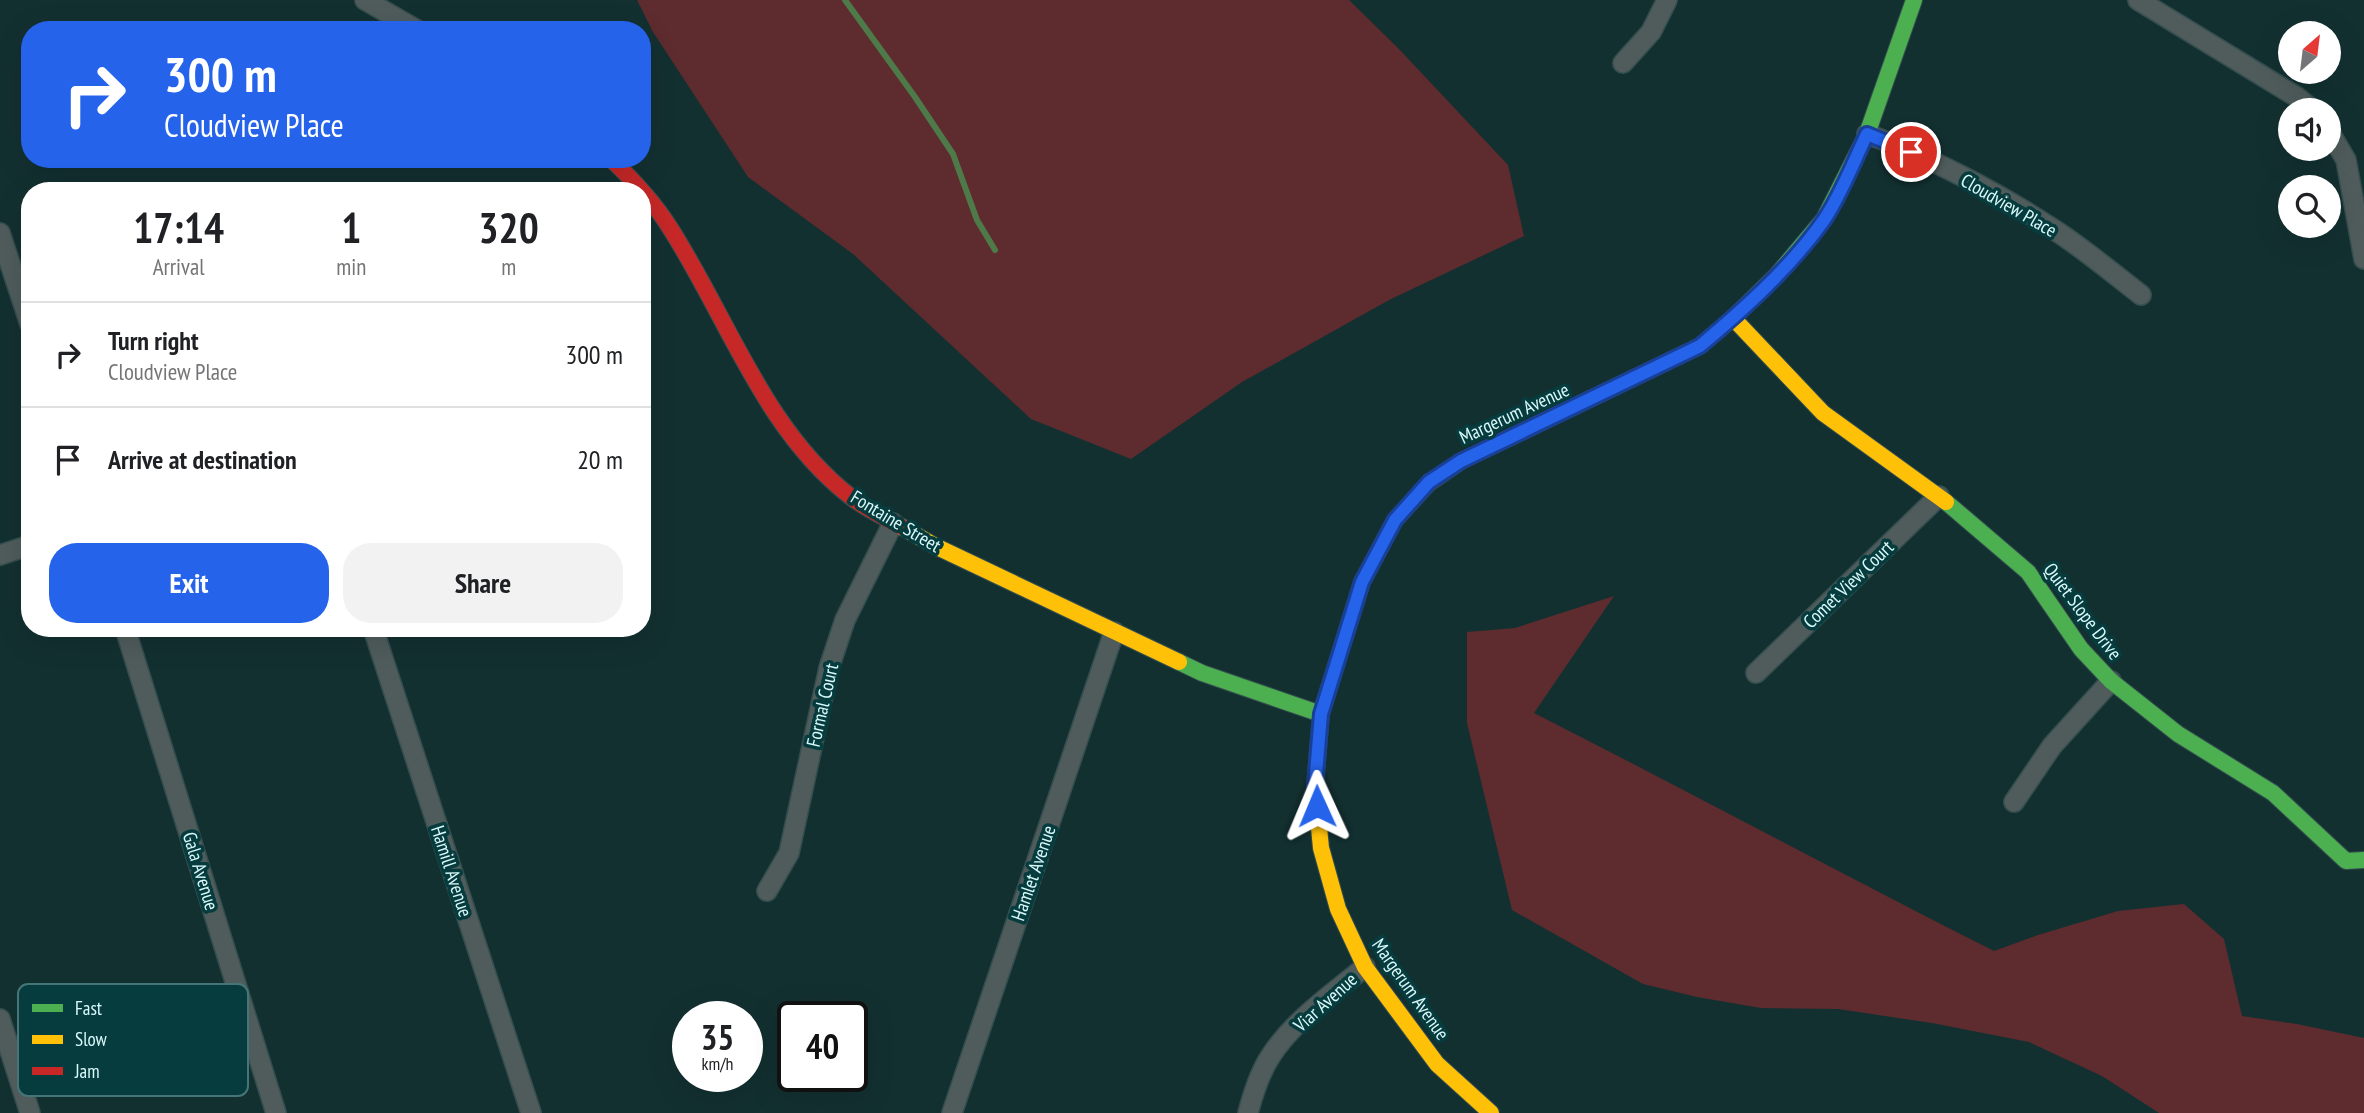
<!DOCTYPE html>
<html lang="en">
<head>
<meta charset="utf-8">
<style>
  :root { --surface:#fff; --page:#f2f2f2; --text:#202124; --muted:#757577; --line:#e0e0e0; --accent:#2563eb }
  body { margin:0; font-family:"PT Sans Narrow",sans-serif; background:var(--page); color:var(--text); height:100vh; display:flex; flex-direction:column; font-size:26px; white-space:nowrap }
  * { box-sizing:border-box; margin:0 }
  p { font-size:23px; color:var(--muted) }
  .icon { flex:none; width:38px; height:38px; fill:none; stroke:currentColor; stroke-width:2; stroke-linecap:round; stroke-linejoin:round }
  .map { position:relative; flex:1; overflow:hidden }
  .sheet { position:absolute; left:21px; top:182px; width:630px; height:455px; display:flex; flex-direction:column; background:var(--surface); border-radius:28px; box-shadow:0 7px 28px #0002 }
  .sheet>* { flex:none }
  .banner { position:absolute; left:21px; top:21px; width:630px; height:147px; border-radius:28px; box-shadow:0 7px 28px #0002; background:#2563eb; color:#fff; overflow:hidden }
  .needle { width:46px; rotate:28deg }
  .tools { position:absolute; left:2278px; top:21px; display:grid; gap:14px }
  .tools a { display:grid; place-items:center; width:63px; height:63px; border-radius:50%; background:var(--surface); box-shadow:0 7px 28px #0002; font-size:35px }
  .speed { position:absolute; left:672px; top:1001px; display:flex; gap:14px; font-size:35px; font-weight:700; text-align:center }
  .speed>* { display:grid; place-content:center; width:91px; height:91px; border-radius:50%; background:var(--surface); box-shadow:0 7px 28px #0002; line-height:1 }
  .speed small { font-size:18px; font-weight:400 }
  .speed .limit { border:4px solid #111; border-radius:10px; background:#fff; color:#111 }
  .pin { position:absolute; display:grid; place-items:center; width:60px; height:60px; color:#fff; margin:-30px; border:4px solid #fff; border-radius:50%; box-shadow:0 2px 7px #0007 }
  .me { position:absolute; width:77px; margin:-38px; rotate:359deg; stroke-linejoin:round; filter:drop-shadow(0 0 5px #0008) }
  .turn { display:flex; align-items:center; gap:24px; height:147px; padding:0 28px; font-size:32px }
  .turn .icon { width:91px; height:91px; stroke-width:2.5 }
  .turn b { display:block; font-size:49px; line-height:60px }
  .eta { display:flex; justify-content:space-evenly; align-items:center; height:119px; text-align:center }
  .eta b { font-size:42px; font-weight:700; line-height:49px }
  .button { display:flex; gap:14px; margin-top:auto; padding:14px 28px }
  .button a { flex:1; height:80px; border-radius:28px; background:var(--accent); color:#fff; font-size:28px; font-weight:700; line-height:80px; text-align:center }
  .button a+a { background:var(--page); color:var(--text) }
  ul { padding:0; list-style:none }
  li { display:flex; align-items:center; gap:21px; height:105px; padding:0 28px; border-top:2px solid var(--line) }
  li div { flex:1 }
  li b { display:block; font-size:26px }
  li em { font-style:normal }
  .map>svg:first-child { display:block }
  .green { fill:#5e2b2e }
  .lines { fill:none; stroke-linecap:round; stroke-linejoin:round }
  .stream { stroke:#4e7a49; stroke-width:6 }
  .street-casing { stroke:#354e4f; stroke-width:22 }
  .fast-casing { stroke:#354e4f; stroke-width:18 }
  .slow-casing { stroke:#354e4f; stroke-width:18 }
  .jam-casing { stroke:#354e4f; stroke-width:18 }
  .street { stroke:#505c5c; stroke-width:19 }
  .fast { stroke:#4caf50; stroke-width:16 }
  .slow { stroke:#ffc107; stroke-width:16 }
  .jam { stroke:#c62828; stroke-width:16 }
  .route-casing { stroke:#184099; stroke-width:18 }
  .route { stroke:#2563eb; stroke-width:12 }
  .labels { text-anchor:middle; stroke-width:7; stroke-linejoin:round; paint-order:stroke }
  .street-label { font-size:19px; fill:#daf9fb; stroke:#063c3e }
  .key { fill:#063c3e; stroke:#467577; stroke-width:2 }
  .key-label { font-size:19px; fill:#daf9fb }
</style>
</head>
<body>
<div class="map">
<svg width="2364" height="1113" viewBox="0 0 2364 1113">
  <rect width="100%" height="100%" fill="#133031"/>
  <g class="green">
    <polygon points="637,0 1349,0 1398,48 1508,165 1524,236 1389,300 1242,382 1131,459 1031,419 853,254 748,177 653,32"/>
    <path d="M1614 596 1534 713C1688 791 1839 873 1994 951L2038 935 2118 911 2184 904 2224 939 2242 1016 2297 1024 2364 1038V1113H2159L2102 1076 2029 1042 1932 1023 1838 1009 1761 1008 1697 997 1643 984 1512 910 1467 723V632L1515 628Z"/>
  </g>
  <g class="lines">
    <polyline class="stream" points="845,0 915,97 953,154 977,220 995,250"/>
    <defs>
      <g id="street">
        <polyline points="365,0 417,30"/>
        <polyline points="2138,0 2297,97 2313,110"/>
        <polyline points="1623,63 1651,32 1667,0"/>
        <polyline points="2329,131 2346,160 2364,259"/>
        <path d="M1867 134C1926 155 1998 193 2050 227 2082 247 2111 272 2141 295"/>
        <polyline points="0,233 30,324"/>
        <polyline points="0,555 30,545"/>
        <polyline points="125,628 276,1113"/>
        <polyline points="373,628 531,1113"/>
        <polyline points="1756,673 1939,496"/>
        <polyline points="2014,802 2052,746 2111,681"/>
        <polyline points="767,891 789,853 829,668 845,620 893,523"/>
        <polyline points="0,1019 30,1113"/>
        <polyline points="952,1113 1114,632"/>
        <path d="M1248 1113C1253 1094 1259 1074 1270 1057 1292 1022 1333 993 1365 967"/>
      </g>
      <g id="fast">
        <polyline points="1590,399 1700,346 1733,318 1776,276 1824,219 1867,134 1914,0"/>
        <polyline points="1946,502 2028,572 2081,649 2111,681 2178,734 2273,793 2346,861 2364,860"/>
        <polyline points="1179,662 1202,673 1321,714"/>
      </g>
      <g id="slow">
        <polyline points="1733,318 1823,413 1946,502"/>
        <polyline points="902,527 935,546 1179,662"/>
        <polyline points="1324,704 1321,714 1315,786 1321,848 1338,909 1365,967 1437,1064 1491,1113"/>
      </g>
      <g id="jam">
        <path d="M611 159C633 180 654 202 670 228 728 318 764 430 851 497 866 509 886 518 902 527"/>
        <polyline points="1324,704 1362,582 1395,520 1429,483 1461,461 1590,399"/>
      </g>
    </defs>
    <use href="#street" class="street-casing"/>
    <use href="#fast" class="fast-casing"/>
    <use href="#slow" class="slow-casing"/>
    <use href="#jam" class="jam-casing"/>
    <use href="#street" class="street"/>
    <use href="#fast" class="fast"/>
    <use href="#slow" class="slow"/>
    <use href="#jam" class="jam"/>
  </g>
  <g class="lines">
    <defs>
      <path id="route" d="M1317 806 1315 786 1321 714 1362 582 1395 520 1429 482 1461 461 1700 346C1744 309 1790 268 1824 220 1841 195 1854 161 1867 134L1911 152"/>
    </defs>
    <use href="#route" class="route-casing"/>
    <use href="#route" class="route"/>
  </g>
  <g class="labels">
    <g class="street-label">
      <text transform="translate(2009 205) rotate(30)" y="7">Cloudview Place</text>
      <text transform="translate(1514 413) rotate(-25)" y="7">Margerum Avenue</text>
      <text transform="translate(896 521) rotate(31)" y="7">Fontaine Street</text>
      <text transform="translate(1848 584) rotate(-44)" y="7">Comet View Court</text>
      <text transform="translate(2083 611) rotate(53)" y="7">Quiet Slope Drive</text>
      <text transform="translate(822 705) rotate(-77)" y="7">Formal Court</text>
      <text transform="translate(201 871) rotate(73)" y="7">Gala Avenue</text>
      <text transform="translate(452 871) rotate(72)" y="7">Hamill Avenue</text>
      <text transform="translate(1033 873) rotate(-71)" y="7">Hamlet Avenue</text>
      <text transform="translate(1411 989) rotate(55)" y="7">Margerum Avenue</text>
      <text transform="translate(1325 1002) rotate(-42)" y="7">Viar Avenue</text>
    </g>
  </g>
  <rect x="18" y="984" width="230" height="112" rx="10" class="key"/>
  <rect x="32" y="1004" width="31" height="8" fill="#4caf50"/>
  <rect x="32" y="1035" width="31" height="9" fill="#ffc107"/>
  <rect x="32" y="1067" width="31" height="8" fill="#c62828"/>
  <g class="key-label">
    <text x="75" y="1015">Fast</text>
    <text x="75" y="1046">Slow</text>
    <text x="75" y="1078">Jam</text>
  </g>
</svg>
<div class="tools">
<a><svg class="needle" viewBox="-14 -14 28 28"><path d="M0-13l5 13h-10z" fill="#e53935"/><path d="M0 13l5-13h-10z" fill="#757577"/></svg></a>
<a><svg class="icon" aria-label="sound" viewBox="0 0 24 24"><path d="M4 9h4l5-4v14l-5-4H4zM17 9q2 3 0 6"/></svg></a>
<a><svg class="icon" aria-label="search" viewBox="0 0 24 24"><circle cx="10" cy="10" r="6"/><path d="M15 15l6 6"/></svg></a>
</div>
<div class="speed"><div>35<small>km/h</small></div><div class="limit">40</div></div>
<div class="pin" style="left:1911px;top:152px;background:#d93025"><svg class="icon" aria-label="arrive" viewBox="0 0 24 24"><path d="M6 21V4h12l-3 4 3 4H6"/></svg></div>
<svg class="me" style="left:1317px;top:806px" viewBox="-20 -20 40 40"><path d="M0-17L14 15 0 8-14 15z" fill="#2563eb" stroke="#fff" stroke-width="4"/></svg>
<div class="banner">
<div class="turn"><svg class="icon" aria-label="right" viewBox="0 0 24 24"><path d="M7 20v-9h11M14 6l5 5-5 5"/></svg><div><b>300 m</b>Cloudview Place</div></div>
</div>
<section class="sheet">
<div class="eta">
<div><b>17:14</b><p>Arrival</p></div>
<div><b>1</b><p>min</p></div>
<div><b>320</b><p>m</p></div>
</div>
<ul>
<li><svg class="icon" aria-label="right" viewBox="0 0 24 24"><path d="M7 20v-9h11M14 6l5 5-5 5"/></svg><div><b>Turn right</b><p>Cloudview Place</p></div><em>300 m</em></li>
<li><svg class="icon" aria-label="arrive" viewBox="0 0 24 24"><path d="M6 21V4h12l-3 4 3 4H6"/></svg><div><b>Arrive at destination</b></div><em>20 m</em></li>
</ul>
<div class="button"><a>Exit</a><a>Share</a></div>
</section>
</div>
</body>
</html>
